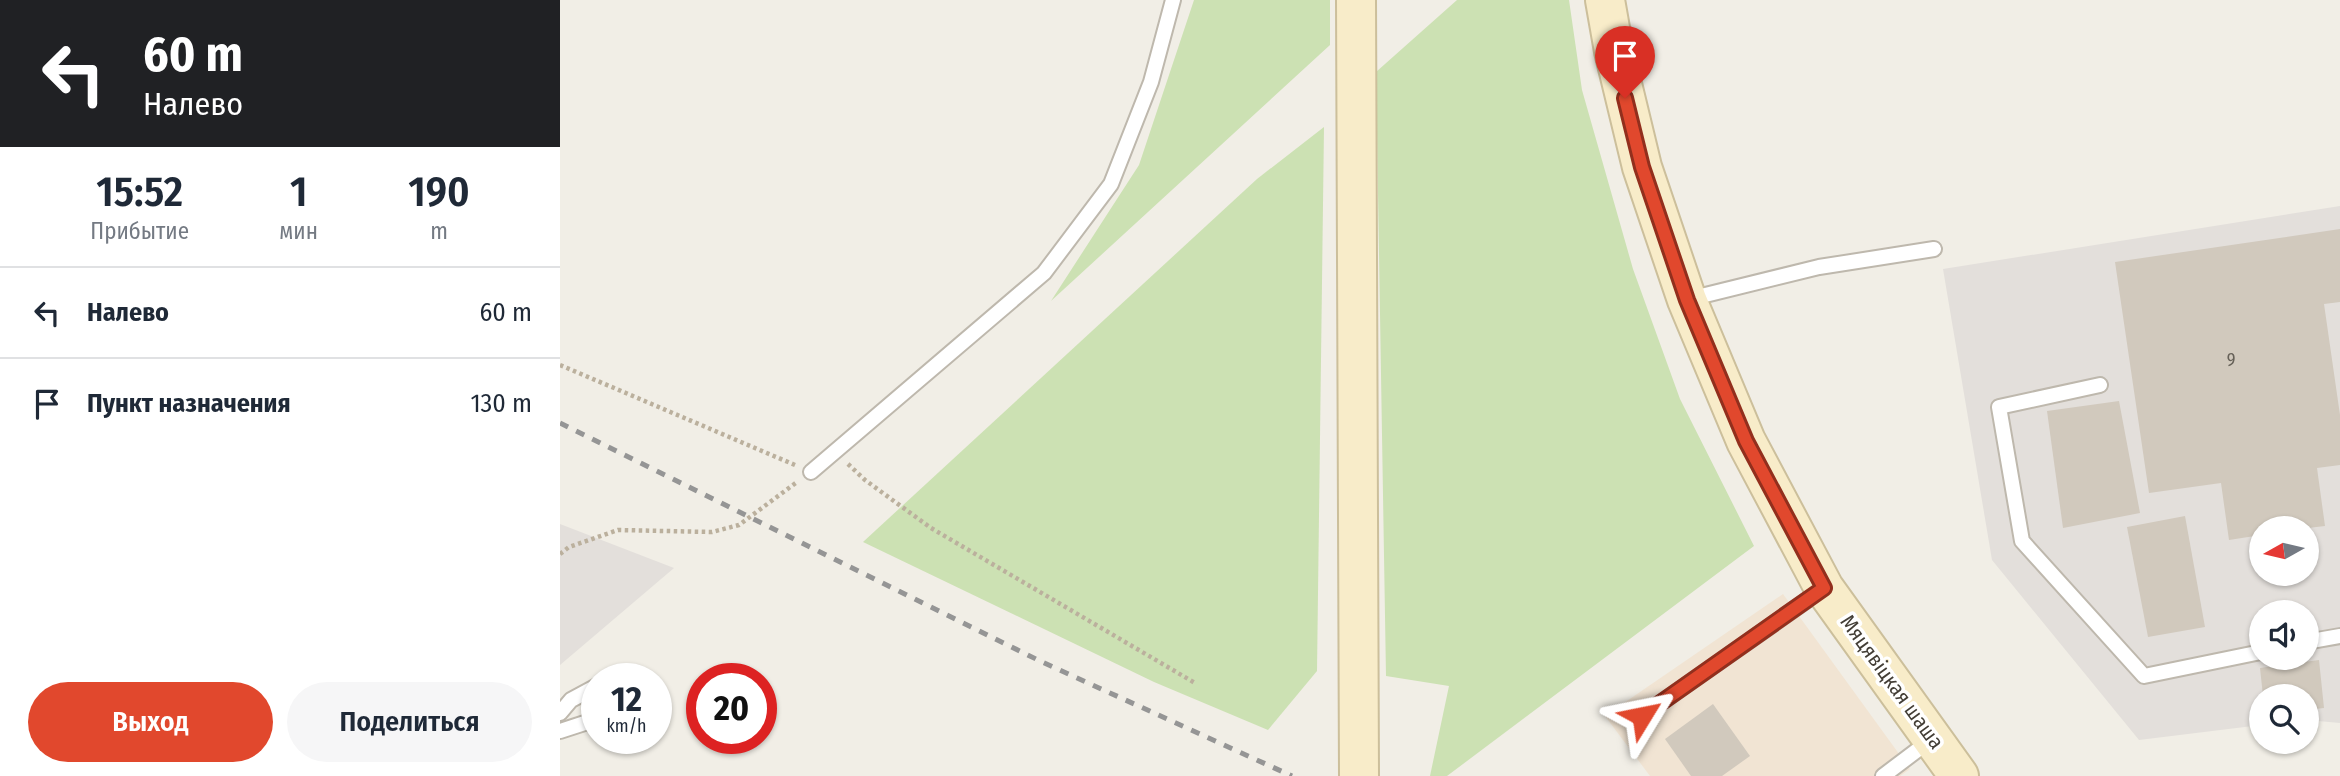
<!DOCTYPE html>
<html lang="ru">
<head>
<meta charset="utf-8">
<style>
  :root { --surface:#fff; --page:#f6f6f7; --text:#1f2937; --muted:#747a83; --line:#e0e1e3; --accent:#e1482d }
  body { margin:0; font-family:"Fira Sans Condensed",sans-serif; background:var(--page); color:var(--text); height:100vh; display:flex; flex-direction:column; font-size:26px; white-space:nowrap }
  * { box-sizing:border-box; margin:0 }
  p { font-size:23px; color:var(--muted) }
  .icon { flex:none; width:38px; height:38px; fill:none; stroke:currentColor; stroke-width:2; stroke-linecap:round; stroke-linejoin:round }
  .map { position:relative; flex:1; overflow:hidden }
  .sheet { display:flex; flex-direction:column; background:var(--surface); width:560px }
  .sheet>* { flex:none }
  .hud { background:#202124; color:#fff; overflow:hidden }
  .needle { width:46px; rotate:262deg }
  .tools { position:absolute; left:1689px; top:516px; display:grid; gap:14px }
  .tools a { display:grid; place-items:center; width:70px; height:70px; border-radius:50%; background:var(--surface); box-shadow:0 2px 5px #0004; font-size:35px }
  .speed { position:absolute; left:21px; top:663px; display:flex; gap:14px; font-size:35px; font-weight:700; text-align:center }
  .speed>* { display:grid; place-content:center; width:91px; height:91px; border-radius:50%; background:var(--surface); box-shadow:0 2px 5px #0004; line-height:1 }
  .speed small { font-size:18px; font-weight:400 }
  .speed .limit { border:10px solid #d22; background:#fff; color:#111 }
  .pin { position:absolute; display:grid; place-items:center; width:60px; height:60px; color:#fff; margin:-72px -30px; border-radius:50% 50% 50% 0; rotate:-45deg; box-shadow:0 0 7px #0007 }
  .pin .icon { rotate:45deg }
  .me { position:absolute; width:77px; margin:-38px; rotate:55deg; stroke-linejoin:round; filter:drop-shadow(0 0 5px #0008) }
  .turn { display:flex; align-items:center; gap:24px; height:147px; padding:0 28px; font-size:32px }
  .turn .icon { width:91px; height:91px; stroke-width:2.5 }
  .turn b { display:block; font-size:49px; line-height:60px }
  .eta { display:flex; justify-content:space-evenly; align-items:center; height:119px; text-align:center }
  .eta b { font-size:42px; font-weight:600; line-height:49px }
  .button { display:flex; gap:14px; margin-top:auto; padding:14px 28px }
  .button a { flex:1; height:80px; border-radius:42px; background:var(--accent); color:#fff; font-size:28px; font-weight:600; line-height:80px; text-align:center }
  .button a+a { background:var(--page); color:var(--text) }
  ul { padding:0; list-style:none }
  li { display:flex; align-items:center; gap:21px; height:91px; padding:0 28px; border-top:2px solid var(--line) }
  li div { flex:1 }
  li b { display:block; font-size:26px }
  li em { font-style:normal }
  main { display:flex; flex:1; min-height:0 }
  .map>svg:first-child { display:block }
  .commercial { fill:#f1e4d3 }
  .industrial { fill:#e3dfdb; fill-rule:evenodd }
  .green { fill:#cce1b3 }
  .building { fill:#d1c9bd }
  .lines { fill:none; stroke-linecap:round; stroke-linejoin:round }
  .lane-casing { stroke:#beb8ad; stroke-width:18 }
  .secondary-casing { stroke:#ccbf9b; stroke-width:42 }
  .path { stroke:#bbb09d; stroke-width:4.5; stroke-dasharray:3.5 3.5; stroke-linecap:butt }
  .lane { stroke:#fff; stroke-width:14 }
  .secondary { stroke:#f8ecc9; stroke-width:38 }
  .rail { stroke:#959595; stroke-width:5; stroke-dasharray:9 9; stroke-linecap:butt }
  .route-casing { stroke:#922f1d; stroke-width:18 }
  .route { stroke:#e1482d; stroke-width:12 }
  .labels { text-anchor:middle; stroke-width:7; stroke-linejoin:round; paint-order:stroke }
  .number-label { font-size:18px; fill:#666158 }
  .street-label { font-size:21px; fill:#433e36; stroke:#fff }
</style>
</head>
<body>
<main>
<section class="sheet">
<div class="hud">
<div class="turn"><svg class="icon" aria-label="left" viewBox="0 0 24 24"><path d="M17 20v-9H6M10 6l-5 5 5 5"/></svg><div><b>60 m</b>Налево</div></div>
</div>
<div class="eta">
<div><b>15:52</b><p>Прибытие</p></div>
<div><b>1</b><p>мин</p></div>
<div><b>190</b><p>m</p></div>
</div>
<ul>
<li><svg class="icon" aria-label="left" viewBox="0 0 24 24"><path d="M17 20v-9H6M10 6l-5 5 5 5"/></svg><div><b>Налево</b></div><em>60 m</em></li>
<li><svg class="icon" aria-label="arrive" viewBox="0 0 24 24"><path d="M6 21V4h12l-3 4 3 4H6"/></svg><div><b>Пункт назначения</b></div><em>130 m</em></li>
</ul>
<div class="button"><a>Выход</a><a>Поделиться</a></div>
</section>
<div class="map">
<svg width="1780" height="776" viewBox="0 0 1780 776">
  <rect width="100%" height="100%" fill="#f1eee6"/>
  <polygon class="commercial" points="1223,594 1350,769 1340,776 1090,776 1045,716"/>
  <g class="industrial">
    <path d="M1780 206V723L1747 720 1746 696H1701V725L1579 740 1432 560 1383 269ZM1701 528H1746V574H1701ZM1701 612H1746V658H1701Z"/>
    <polygon points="0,524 114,568 0,665"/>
  </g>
  <g class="green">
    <polygon points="634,0 770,0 770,45 491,301 579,165"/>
    <polygon points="897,0 1009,0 1022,90 1073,269 1120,399 1194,546 887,776 870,776 889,686 826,676 816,72"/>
    <polygon points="764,127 757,671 708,730 594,682 303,542 697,179"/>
  </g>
  <g class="building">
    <polygon points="1780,229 1780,302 1764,304 1780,415 1780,465 1757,468 1765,526 1748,528 1701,528 1701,535 1669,540 1661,483 1589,493 1555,262"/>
    <polygon points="1559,401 1580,513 1503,528 1487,411"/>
    <polygon points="1625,516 1645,627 1588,637 1567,527"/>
    <polygon points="1759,660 1764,708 1746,710 1746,696 1703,696 1700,668"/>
    <polygon points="1153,704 1190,756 1162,776 1131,776 1105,739"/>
  </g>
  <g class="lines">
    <defs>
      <g id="lane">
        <polyline points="1129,299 1259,267 1374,249"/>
        <polyline points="1540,385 1439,407 1462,541 1584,676 1701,652"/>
        <polyline points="251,472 484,273 551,184 591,82 613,0"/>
        <polyline points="1746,642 1780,636"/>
        <polyline points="0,713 11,700 37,686"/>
        <polyline points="1082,716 1263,589"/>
        <polyline points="0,731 37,719"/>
        <polyline points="1323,776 1372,739"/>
      </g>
      <g id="secondary">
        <polyline points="796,0 799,776"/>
        <polyline points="1045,0 1054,51 1082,167 1127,300 1186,441 1264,588 1399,776"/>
      </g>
    </defs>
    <use href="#lane" class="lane-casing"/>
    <use href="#secondary" class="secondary-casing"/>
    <g class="path">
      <polyline points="0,365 235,465"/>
      <polyline points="288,464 305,480 371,528 635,683"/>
      <polyline points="0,554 9,547 58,530 152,532 179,525 237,482"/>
    </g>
    <use href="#lane" class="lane"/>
    <use href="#secondary" class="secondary"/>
    <polyline class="rail" points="0,423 480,661 732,776"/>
  </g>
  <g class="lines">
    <defs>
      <polyline id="route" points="1065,98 1082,167 1127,300 1186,441 1264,588 1082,716"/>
    </defs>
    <use href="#route" class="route-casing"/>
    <use href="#route" class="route"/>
  </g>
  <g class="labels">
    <g class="number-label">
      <text x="1671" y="366">9</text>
    </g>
    <g class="street-label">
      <text transform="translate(1332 682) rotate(54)" y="7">Мяцявіцкая шаша</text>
    </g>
  </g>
</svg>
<div class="tools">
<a><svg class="needle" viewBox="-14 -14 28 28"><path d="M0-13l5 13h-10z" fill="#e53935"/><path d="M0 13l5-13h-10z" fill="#747a83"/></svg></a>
<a><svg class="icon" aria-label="sound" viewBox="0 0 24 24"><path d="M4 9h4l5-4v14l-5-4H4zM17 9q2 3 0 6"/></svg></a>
<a><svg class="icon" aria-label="search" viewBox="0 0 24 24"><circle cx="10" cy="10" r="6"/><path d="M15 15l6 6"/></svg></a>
</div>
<div class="speed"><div>12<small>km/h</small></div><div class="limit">20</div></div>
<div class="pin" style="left:1065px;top:98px;background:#d93025"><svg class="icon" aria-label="arrive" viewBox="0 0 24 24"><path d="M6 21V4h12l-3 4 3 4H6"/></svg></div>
<svg class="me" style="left:1082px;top:716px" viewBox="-20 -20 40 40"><path d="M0-17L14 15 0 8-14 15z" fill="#e1482d" stroke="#fff" stroke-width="4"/></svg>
</div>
</main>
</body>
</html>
